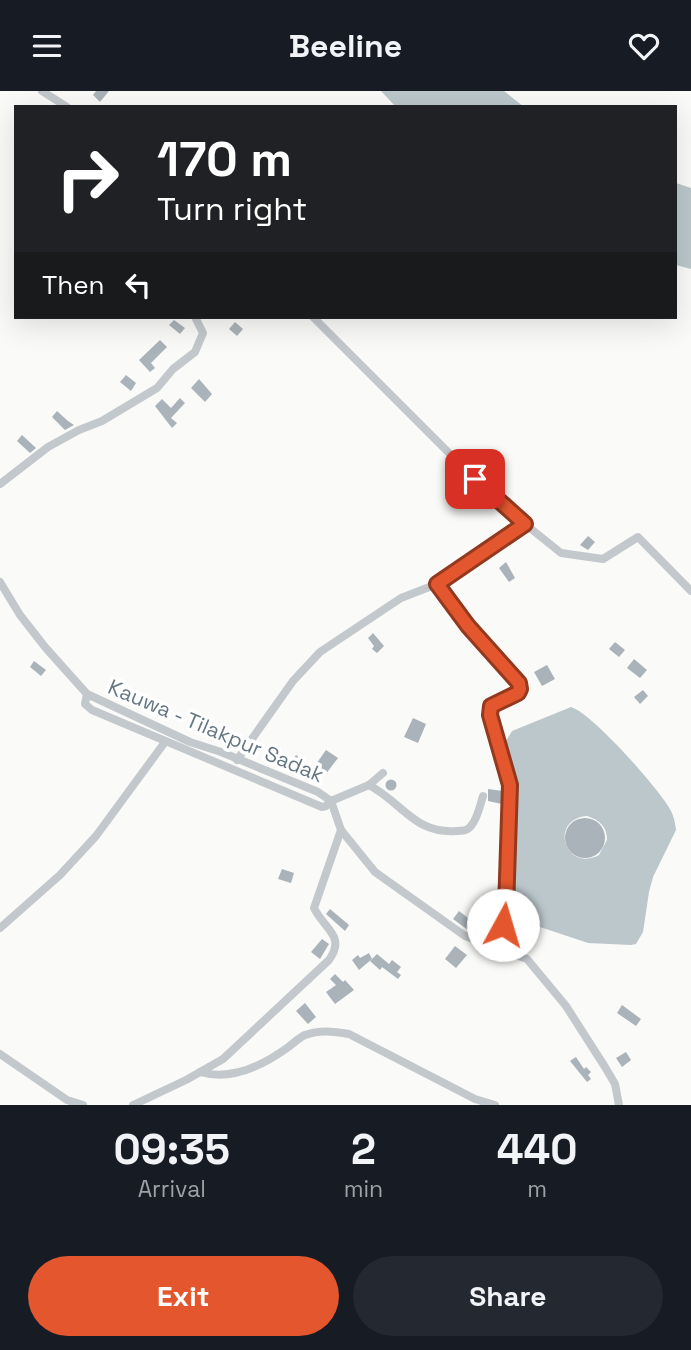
<!DOCTYPE html>
<html lang="en">
<head>
<meta charset="utf-8">
<style>
  :root { --surface:#171b24; --page:#242831; --text:#f1f3f6; --muted:#9ea1a6; --accent:#e4572e }
  body { margin:0; font-family:"Space Grotesk",sans-serif; background:var(--page); color:var(--text); height:100vh; display:flex; flex-direction:column; font-size:26px; white-space:nowrap }
  * { box-sizing:border-box; margin:0 }
  p { font-size:23px; color:var(--muted) }
  .icon { flex:none; width:38px; height:38px; fill:none; stroke:currentColor; stroke-width:2; stroke-linecap:round; stroke-linejoin:round }
  .map { position:relative; height:1014px; overflow:hidden }
  .sheet { display:flex; flex-direction:column; background:var(--surface); flex:1 }
  .sheet>* { flex:none }
  .hud { position:absolute; left:14px; top:14px; width:663px; height:214px; border-radius:0px; box-shadow:0 7px 28px #0002; background:#202124; color:#fff; overflow:hidden }
  .pin { position:absolute; display:grid; place-items:center; width:60px; height:60px; color:#fff; margin:-30px; border-radius:14px; box-shadow:0 4px 10px #0006 }
  .me { position:absolute; width:77px; margin:-38px; rotate:6deg; stroke-linejoin:round; filter:drop-shadow(0 0 5px #0008) }
  .turn { display:flex; align-items:center; gap:24px; height:147px; padding:0 28px; font-size:32px }
  .turn .icon { width:91px; height:91px; stroke-width:2.5 }
  .turn b { display:block; font-size:49px; line-height:60px }
  .then { display:flex; align-items:center; height:66px; padding:0 28px; background:#0003; gap:14px; font-size:26px }
  .eta { display:flex; justify-content:space-evenly; align-items:center; height:119px; text-align:center }
  .eta b { font-size:42px; font-weight:600; line-height:49px }
  .primary-button { display:flex; gap:14px; margin-top:auto; padding:14px 28px }
  .primary-button a { flex:1; height:80px; border-radius:42px; background:var(--accent); color:#fff; font-size:28px; font-weight:600; line-height:80px; text-align:center }
  .primary-button a+a { background:var(--page); color:var(--text) }
  header { display:flex; justify-content:space-between; align-items:center; height:91px; padding:0 28px; background:var(--surface); font-size:32px; font-weight:600 }
  .map>svg:first-child { display:block }
  .water { fill:#bbc7cb; fill-rule:evenodd }
  .building { fill:#aab3b9 }
  .lines { fill:none; stroke-linecap:round; stroke-linejoin:round }
  .minor { stroke:#c3c8cc; stroke-width:8 }
  .route-casing { stroke:#94391e; stroke-width:18 }
  .route { stroke:#e4572e; stroke-width:12 }
  .labels { text-anchor:middle; stroke-width:7; stroke-linejoin:round; paint-order:stroke }
  .street-label { font-size:21px; fill:#657683; stroke:#fff }
</style>
</head>
<body>
<header><svg class="icon" aria-label="menu" viewBox="0 0 24 24"><path d="M4 6h16M4 12h16M4 18h16"/></svg>Beeline<svg class="icon" aria-label="heart" viewBox="0 0 24 24"><path d="M12 20l-8-8c-3-5 5-10 8-4 3-6 11-1 8 4z"/></svg></header>
<div class="map">
<svg width="691" height="1014" viewBox="0 0 691 1014">
  <rect width="100%" height="100%" fill="#fafaf8"/>
  <g class="water">
    <polygon points="381,0 504,0 524,16 396,16"/>
    <polygon points="676,92 691,97 691,178 676,174"/>
    <path d="M571 616C592 622 658 697 670 718 674 725 675 732 676 739L653 786 649 801 643 841 636 853 631 854 588 852 513 827 512 782 517 714 516 695 507 665 506 650 512 640ZM587 725C600 729 607 736 607 749L599 764C564 782 549 728 587 725Z"/>
  </g>
  <g class="building">
    <polygon points="96,0 109,0 100,11 93,4"/>
    <polygon points="174,229 185,237 180,243 169,234"/>
    <polygon points="235,231 243,238 237,245 229,238"/>
    <polygon points="160,249 167,256 151,272 155,277 150,281 139,269"/>
    <polygon points="126,284 136,292 131,300 120,291"/>
    <polygon points="199,288 212,303 205,311 191,297"/>
    <polygon points="180,307 185,312 171,327 177,332 172,337 155,315 162,308 171,317"/>
    <polygon points="57,320 68,330 74,334 65,339 52,326"/>
    <polygon points="22,344 36,357 30,362 17,350"/>
    <polygon points="488,363 495,370 488,376 481,369"/>
    <polygon points="588,445 595,451 588,459 580,454"/>
    <polygon points="506,471 515,487 509,491 499,477"/>
    <polygon points="373,542 384,555 377,562 372,558 374,555 368,547"/>
    <polygon points="615,551 625,559 619,566 609,558"/>
    <polygon points="634,568 647,579 640,587 627,577"/>
    <polygon points="34,570 46,579 41,585 30,576"/>
    <polygon points="547,574 555,588 542,595 534,581"/>
    <polygon points="643,599 648,605 640,613 634,606"/>
    <polygon points="413,627 426,633 418,652 404,646"/>
    <polygon points="326,659 338,667 325,684 314,676"/>
    <polygon points="296,664 305,671 300,678 291,672"/>
    <circle cx="391" cy="694" r="5.5"/>
    <polygon points="488,698 503,700 502,713 488,710"/>
    <circle cx="585" cy="747" r="20"/>
    <polygon points="282,778 294,782 291,792 278,788"/>
    <polygon points="330,818 349,834 345,840 326,823"/>
    <polygon points="459,820 484,839 476,842 468,839 453,828"/>
    <polygon points="322,848 329,853 320,868 311,861"/>
    <polygon points="455,855 467,864 456,877 445,868"/>
    <polygon points="369,862 372,868 359,879 352,869 358,864 360,867"/>
    <polygon points="377,863 389,873 392,869 401,876 397,881 401,884 398,888 382,876 380,879 370,870"/>
    <polygon points="335,883 343,891 345,889 354,899 335,913 326,901 336,894 330,888"/>
    <polygon points="305,912 316,926 308,933 296,920"/>
    <polygon points="622,914 641,928 636,935 617,922"/>
    <polygon points="626,961 631,969 622,976 616,967"/>
    <polygon points="576,966 584,978 586,976 591,981 588,984 591,988 587,991 570,970"/>
  </g>
  <g class="lines">
    <g class="minor">
      <polyline points="42,0 67,16"/>
      <polyline points="313,226 475,388 525,433 561,462 603,468 638,446 691,500"/>
      <polyline points="0,393 48,356 79,339 102,330 157,297 173,278 195,261 203,242 195,226"/>
      <polyline points="0,491 20,524 45,556 87,603 190,651 221,661 318,701 331,710 341,739 375,781 465,845 527,868 566,915 605,976 615,993 619,1014"/>
      <path d="M437 493 468 535 519 592 521 598 518 602 491 615 490 624 510 694 506 819C501 840 496 840 477 849"/>
      <polyline points="87,603 85,613 92,619 322,716 326,715 331,710 369,694 383,682"/>
      <polyline points="237,669 293,590 320,561 401,507 437,493 525,433"/>
      <path d="M369 694C404 713 414 743 457 740 462 740 467 740 471 735 478 727 480 714 483 705"/>
      <polyline points="0,837 60,784 96,745 165,651"/>
      <polyline points="0,963 67,1009 83,1014"/>
      <path d="M200 981C231 990 262 975 287 957 293 953 298 947 305 944 318 939 335 940 349 943L475 1008 495 1014"/>
      <path d="M133 1014 186 989 223 968 329 869C346 845 325 839 314 817L341 739"/>
    </g>
  </g>
  <g class="lines">
    <defs>
      <polyline id="route" points="475,388 525,433 437,493 468,535 519,592 520,598 518,602 491,615 490,624 510,694 506,818 503,834"/>
    </defs>
    <use href="#route" class="route-casing"/>
    <use href="#route" class="route"/>
  </g>
  <g class="labels">
    <g class="street-label">
      <text transform="translate(216 640) rotate(23)" y="7">Kauwa - Tilakpur Sadak</text>
    </g>
  </g>
</svg>
<div class="pin" style="left:475px;top:388px;background:#d93025"><svg class="icon" aria-label="arrive" viewBox="0 0 24 24"><path d="M6 21V4h12l-3 4 3 4H6"/></svg></div>
<svg class="me" style="left:503px;top:834px" viewBox="-20 -20 40 40"><circle r="19" fill="#fff"/><path d="M0-13L10 11 0 6-10 11z" fill="#e4572e"/></svg>
<div class="hud">
<div class="turn"><svg class="icon" aria-label="right" viewBox="0 0 24 24"><path d="M7 20v-9h11M14 6l5 5-5 5"/></svg><div><b>170 m</b>Turn right</div></div>
<div class="then">Then<svg class="icon" aria-label="left" viewBox="0 0 24 24"><path d="M17 20v-9H6M10 6l-5 5 5 5"/></svg></div>
</div>
</div>
<section class="sheet">
<div class="eta">
<div><b>09:35</b><p>Arrival</p></div>
<div><b>2</b><p>min</p></div>
<div><b>440</b><p>m</p></div>
</div>
<div class="primary-button"><a>Exit</a><a>Share</a></div>
</section>
</body>
</html>
